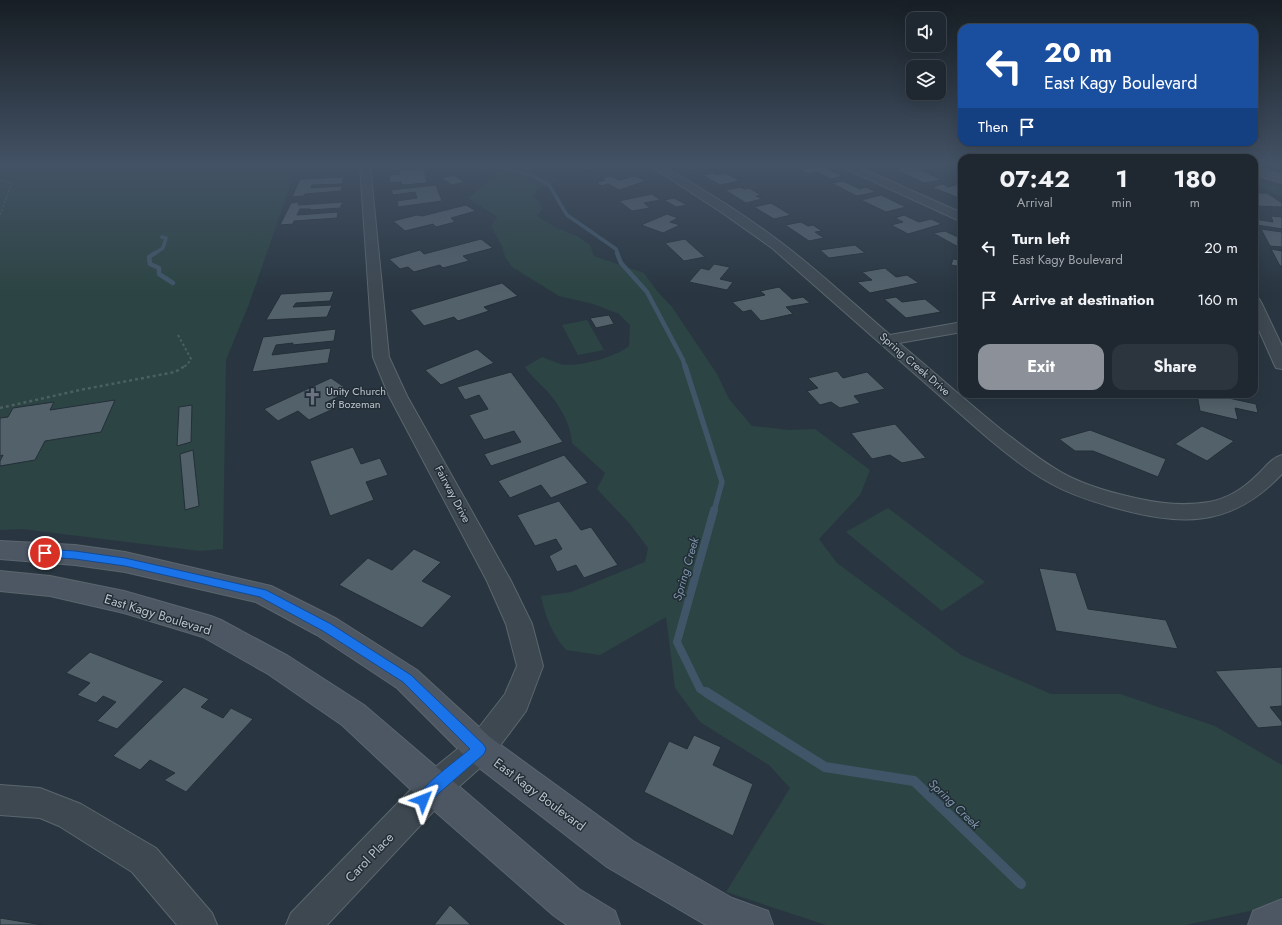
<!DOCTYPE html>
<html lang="en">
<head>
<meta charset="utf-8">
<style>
  :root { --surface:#1f2831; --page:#2c343d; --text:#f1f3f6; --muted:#a1a6ab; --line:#3c444d; --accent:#8c9099 }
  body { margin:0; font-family:Jost,sans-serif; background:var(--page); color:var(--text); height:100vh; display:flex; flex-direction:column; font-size:15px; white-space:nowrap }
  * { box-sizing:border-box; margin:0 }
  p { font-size:13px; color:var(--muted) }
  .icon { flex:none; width:22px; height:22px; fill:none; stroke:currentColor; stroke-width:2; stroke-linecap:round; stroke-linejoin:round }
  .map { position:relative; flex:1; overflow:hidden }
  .sheet { position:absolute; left:958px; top:154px; width:300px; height:244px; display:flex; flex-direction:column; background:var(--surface); border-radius:12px; box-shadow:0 4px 16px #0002,0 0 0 1px var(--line) }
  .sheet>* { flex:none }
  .guide { position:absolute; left:958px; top:24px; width:300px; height:122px; border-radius:12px; box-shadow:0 4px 16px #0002,0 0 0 1px var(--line); background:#1a4fa0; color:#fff; overflow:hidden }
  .fabs { position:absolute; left:906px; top:12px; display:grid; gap:8px }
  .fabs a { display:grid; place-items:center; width:40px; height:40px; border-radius:8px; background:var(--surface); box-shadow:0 4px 16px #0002,0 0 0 1px var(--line); font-size:20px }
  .pin { position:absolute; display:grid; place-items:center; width:34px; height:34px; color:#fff; margin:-17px; border:2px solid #fff; border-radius:50%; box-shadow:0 1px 4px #0007 }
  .me { position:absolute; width:44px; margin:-22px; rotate:45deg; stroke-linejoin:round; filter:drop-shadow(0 0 3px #0008) }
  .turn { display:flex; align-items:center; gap:14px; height:84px; padding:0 20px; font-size:18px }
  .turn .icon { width:52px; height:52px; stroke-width:2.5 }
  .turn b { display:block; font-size:28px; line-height:34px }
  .then { display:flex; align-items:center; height:38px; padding:0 20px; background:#0003; gap:8px; font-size:15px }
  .eta { display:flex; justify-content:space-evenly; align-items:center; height:68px; text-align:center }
  .eta b { font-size:24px; font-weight:700; line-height:28px }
  .action { display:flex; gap:8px; margin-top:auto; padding:8px 20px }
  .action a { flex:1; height:46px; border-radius:12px; background:var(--accent); color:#fff; font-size:16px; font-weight:700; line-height:46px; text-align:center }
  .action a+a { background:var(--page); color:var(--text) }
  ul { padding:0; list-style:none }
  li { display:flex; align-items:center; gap:12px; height:52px; padding:0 20px }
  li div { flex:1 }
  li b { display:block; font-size:15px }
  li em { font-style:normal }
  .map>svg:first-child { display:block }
  .green { fill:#2c4443 }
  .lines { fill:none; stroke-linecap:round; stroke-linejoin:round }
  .stream-far4 { stroke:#405668; stroke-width:3.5 }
  .stream-far3 { stroke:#405668; stroke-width:4.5 }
  .stream-far2 { stroke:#405668; stroke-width:5.5 }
  .stream-far1 { stroke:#405668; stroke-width:8 }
  .stream { stroke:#405668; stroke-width:10 }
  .building { fill:#53616b; stroke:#242f38 }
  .minor-casing { stroke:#5b666e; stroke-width:2 }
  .secondary-casing { stroke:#5b666e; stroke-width:2 }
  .path-far2 { stroke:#4b6060; stroke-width:1.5; stroke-dasharray:2 2; stroke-linecap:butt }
  .path-far1 { stroke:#4b6060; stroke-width:2; stroke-dasharray:2.5 2.5; stroke-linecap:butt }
  .path { stroke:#4b6060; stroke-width:2.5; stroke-dasharray:3 3; stroke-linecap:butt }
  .minor { fill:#3d4851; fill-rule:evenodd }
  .secondary { fill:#4c5763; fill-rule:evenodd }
  .route { fill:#1a73e8; stroke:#114b97 }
  .labels { text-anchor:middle; stroke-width:3; stroke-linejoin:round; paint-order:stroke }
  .street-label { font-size:11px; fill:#bac3cb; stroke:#222d36 }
  .poi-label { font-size:11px; fill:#bac3cb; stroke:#222d36; text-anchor:start }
  .water-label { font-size:12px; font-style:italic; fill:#7e96aa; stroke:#222d36 }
  .near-street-label { font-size:13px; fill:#bac3cb; stroke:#222d36 }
</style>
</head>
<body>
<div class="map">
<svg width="1282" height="925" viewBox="0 0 1282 925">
  <rect width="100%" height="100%" fill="#293641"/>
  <g class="green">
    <polygon points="0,165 284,165 293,178 249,304 226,360 223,549 200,551 22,529 0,530"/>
    <path d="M449 165H519L545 171 560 179 558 182 538 187 534 196 543 208 537 216 557 228 577 236 590 245 594 256 644 273 657 291 672 307 717 374 729 399 752 426 789 430 815 429 870 470 860 495 819 539 837 563 961 655 1051 694H1120L1215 726 1282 765V896L1272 906 1186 925H826L726 892 790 788 769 765 700 722 675 688 666 617 600 655 566 650C552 634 545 616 541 596L571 592 645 562 648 548 630 524 597 489 605 473 572 443C571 424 559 404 546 390 538 382 531 376 525 367L542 357C548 359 554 362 560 364 577 368 616 357 629 346L630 325 619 314 593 304 559 296 512 267 505 257 502 246 491 226 497 217 468 198 494 177 479 169Z"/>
    <polygon points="933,165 962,165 962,171 953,173"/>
    <polygon points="1254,165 1282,165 1282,176 1254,168"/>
    <polygon points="1254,179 1282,187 1282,197 1254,184"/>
    <polygon points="587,320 604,350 578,355 562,325"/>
    <polygon points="888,508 985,582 942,611 846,532"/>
  </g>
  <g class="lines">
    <g class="stream-far4">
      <polyline points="488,165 531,175 549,185 567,215 616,249 618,254"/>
      <polyline points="154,254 163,248 166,238 162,237"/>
    </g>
    <g class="stream-far3">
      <polyline points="155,253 149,257 150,264 159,268 159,274 173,283"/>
      <polyline points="617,253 621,263 647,292 683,360 685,367"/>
    </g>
    <polyline class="stream-far2" points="685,366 722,482 714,511"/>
    <polyline class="stream-far1" points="707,693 700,689 677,642 714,510"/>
    <polyline class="stream" points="706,692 825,767 914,781 1021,884"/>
  </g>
  <g class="building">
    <polygon points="578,165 615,165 608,169 593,167 589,170 577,168 580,165"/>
    <polygon points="683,165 706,165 709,166 692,170"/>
    <polygon points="819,165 843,176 831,179 817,172 809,174 800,170"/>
    <polygon points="913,166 942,180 924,183 895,169"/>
    <polygon points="424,168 427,183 402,185 401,182 390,183 389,175 400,174 399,170"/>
    <polygon points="713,173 717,175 725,173 740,181 720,185 702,175"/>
    <polygon points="454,175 465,182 452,185 441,178"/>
    <polygon points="611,176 619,180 635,176 646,181 619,190 608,184 602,186 596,183 605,180 602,178"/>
    <polygon points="344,177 342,184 312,185 311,188 343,186 341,191 305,194 304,196 292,197 300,179"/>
    <polygon points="843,181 860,189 866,187 876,192 857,196 831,183"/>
    <polygon points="962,183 962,196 956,197 932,187 943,184 948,187"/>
    <polygon points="436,185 442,201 398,207 397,201 417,198 415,192 393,195 391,190"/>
    <polygon points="741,187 744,189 749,188 761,195 756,196 762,199 746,203 725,190"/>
    <polygon points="1254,193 1267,193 1282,203 1282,207 1254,206 1254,200 1256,200 1254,199"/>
    <polygon points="652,194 660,200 644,203 650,208 632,211 619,201"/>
    <polygon points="881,195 906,207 886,212 861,200"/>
    <polygon points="674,198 687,205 676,207 664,200"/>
    <polygon points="299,202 298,205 343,202 340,208 310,210 311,209 300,209 297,215 338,212 337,218 294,221 293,224 280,225 291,203"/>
    <polygon points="771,203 791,215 774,219 754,207"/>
    <polygon points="466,205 476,211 451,218 455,222 436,227 433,224 405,231 393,221 417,215 422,216"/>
    <polygon points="667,214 678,218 670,222 680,225 663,233 641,225"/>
    <polygon points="904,215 919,222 931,219 942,224 908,234 891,225 903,222 895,218"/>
    <polygon points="1271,216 1282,217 1282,229 1257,225 1254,219 1273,222"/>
    <polygon points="801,222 808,226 813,225 822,231 815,232 824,238 809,241 785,225"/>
    <polygon points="1261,229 1282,232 1282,247 1270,246"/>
    <polygon points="945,231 962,239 962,249 933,233"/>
    <polygon points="481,239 493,248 463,256 469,261 443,268 440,265 414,272 408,267 400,269 389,259 420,250 424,254"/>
    <polygon points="685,239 705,257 684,261 665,243"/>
    <polygon points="855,245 865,253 829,258 820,250"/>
    <polygon points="1271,249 1282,251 1282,266 1280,266"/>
    <polygon points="953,259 962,260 962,267 951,265"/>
    <polygon points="714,264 730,267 720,279 733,282 727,290 689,282 701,268 709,270"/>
    <polygon points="885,268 896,277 907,275 919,283 870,293 857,282 872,280 862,272"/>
    <polygon points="502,283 518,296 484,307 489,311 458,321 454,317 424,326 410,310"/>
    <polygon points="779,287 792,299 803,297 810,303 786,307 793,314 761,321 751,310 743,312 732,302 765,295 760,291"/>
    <polygon points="334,291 330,301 296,303 293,307 332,305 327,317 266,320 281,294"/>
    <polygon points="896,297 902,302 925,299 941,312 906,318 884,299"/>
    <polygon points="609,315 614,324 596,328 590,318"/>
    <polygon points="336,329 334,341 292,345 293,343 276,345 272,355 331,348 328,363 252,372 263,337"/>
    <polygon points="477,349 494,363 441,385 425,370"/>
    <polygon points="837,371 843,378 867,372 885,389 854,396 860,403 840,408 831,402 820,405 807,391 818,388 808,378"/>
    <polygon points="511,372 563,442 491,466 484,454 521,442 514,431 484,440 469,415 488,409 479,395 465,400 457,387"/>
    <polygon points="331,378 350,391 325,403 333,409 309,420 298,411 278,421 264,409"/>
    <polygon points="1197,394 1210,394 1256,404 1258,413 1235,408 1238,420 1200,411"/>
    <polygon points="115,400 101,432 45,441 35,460 0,466 0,461 3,455 0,456 0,418 8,417 13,408 54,402 50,410"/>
    <polygon points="192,405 191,442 177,446 179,407"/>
    <polygon points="895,424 926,458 902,463 890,455 872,459 851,433"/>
    <polygon points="1202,426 1234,441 1207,461 1175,444"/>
    <polygon points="1090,430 1166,459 1158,477 1093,451 1075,451 1059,439"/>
    <polygon points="353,447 361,464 380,458 388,475 366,482 374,500 330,516 310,461"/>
    <polygon points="193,450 199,506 185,510 180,454"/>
    <polygon points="564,455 588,483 551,498 541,485 510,498 498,481"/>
    <polygon points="559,501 581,530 591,527 618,565 584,578 576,565 557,572 549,556 562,549 556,539 535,546 517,515"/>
    <polygon points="414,549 441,562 422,581 452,596 422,628 339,585 368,558 392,570"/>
    <polygon points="1039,568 1076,573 1088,609 1166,620 1178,649 1056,631"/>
    <polygon points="90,652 164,681 117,729 97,721 116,702 103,696 96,703 77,695 90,683 66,673"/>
    <polygon points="1282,667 1282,706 1270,707 1282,722 1282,726 1258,728 1215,671"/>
    <polygon points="184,687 209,699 201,707 223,718 231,708 253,719 186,792 164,780 175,773 150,760 140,770 113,756"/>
    <polygon points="694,735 721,747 713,765 753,784 733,836 644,792 669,741 687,749"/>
    <polygon points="450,905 471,925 434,925"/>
    <polygon points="0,918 43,925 0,925"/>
  </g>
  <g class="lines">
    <defs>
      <g id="minor">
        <polygon points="360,165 370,165 389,357 407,396 511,581 532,624 543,666 526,711 490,759 445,799 327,925 286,925 291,913 423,777 470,739 505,694 517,666 506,624 487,581 389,396 373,357"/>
        <path d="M649 165H661C696 185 731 206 764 230 808 261 848 299 890 335L962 322V332L899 343C934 372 968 403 1003 431 1024 447 1045 464 1068 476 1090 487 1116 494 1140 499 1163 504 1186 506 1209 502 1227 499 1244 488 1256 476 1265 468 1271 458 1282 455V474C1230 529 1180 526 1112 507 1091 501 1069 494 1050 483 1025 469 1003 451 982 433L772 248 721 212Z"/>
        <polygon points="841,165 854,165 962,213 962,222 842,167"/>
        <polygon points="1254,298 1259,299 1261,302 1282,346 1282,369 1276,368 1274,364 1254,319"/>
        <polygon points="0,785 40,788 81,804 156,848 212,913 217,925 177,925 132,872 59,826 40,818 0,815"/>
      </g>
      <g id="secondary">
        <polygon points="1254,167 1282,175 1282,183 1254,175"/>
        <polygon points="0,541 75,545 125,552 271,586 337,619 417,670 491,738 633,841 732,898 768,911 773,925 706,925 607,867 469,760 397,688 317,635 256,602 125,572 75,565 0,559"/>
        <polygon points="0,571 50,576 124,591 211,616 221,620 288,656 364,705 579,889 615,911 620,925 567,925 553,915 422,800 342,725 268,674 203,637 124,613 50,596 0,591"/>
        <polygon points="1282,899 1282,925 1248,925 1253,911"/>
      </g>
    </defs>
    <use href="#minor" class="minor-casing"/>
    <use href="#secondary" class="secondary-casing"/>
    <g class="path-far2">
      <polyline points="0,167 4,165"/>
      <polyline points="0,180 12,183 0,215"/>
    </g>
    <polyline class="path-far1" points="178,335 191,359 187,365 183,367"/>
    <polyline class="path" points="0,408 80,390 175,372 185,366"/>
    <use href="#minor" class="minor"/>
    <use href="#secondary" class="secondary"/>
  </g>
  <linearGradient id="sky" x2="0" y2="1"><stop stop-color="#171e24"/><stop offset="0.56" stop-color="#435265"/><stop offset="1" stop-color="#435265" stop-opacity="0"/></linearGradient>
  <rect width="1282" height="294" fill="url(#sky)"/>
  <path class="route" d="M45 549 75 551 125 558 266 590 331 624 411 675 484 745 486 749 484 754 439 793 428 805 423 807 418 805 416 800C423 784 456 761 470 749L403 682 323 631 260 597 125 566 75 559 45 557 41 556 39 553 41 550Z"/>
  <defs>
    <symbol id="church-bare" viewBox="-9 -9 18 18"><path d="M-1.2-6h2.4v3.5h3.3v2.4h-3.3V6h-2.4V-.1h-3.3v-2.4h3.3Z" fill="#6b7280" stroke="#222d36" stroke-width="2.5" paint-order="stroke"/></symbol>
  </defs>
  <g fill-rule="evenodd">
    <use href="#church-bare" x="300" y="384" width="25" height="25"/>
  </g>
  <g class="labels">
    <g class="street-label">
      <text transform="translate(915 364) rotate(41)" y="4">Spring Creek Drive</text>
      <text transform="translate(453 494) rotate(62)" y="4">Fairway Drive</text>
    </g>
    <g class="poi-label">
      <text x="326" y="395">Unity Church<tspan x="326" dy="13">of Bozeman</tspan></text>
    </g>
    <g class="water-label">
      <text transform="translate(686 569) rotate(-74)" y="4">Spring Creek</text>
      <text transform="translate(954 804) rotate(44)" y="4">Spring Creek</text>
    </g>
    <g class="near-street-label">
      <text transform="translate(158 614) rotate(17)" y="5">East Kagy Boulevard</text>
      <text transform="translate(540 794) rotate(37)" y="5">East Kagy Boulevard</text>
      <text transform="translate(369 857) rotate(-46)" y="5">Carol Place</text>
    </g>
  </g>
</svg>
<div class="fabs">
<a><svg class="icon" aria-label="sound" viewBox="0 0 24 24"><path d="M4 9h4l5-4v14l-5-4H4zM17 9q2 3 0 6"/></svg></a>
<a><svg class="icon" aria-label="layers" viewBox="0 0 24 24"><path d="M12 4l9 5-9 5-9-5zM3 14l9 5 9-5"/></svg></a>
</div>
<div class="pin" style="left:45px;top:553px;background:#d93025"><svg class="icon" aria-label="arrive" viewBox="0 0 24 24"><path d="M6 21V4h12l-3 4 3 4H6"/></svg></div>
<svg class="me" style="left:423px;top:800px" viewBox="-20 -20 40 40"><path d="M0-17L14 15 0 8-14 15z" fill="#1a73e8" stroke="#fff" stroke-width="4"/></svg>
<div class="guide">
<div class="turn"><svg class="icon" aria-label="left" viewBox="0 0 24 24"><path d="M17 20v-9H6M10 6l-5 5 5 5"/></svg><div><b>20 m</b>East Kagy Boulevard</div></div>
<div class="then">Then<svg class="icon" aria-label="arrive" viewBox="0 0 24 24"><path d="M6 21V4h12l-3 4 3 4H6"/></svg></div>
</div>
<section class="sheet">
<div class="eta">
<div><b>07:42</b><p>Arrival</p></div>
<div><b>1</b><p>min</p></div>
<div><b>180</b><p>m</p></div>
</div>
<ul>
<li><svg class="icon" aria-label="left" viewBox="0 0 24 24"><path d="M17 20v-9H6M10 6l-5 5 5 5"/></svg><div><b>Turn left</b><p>East Kagy Boulevard</p></div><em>20 m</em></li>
<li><svg class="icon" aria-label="arrive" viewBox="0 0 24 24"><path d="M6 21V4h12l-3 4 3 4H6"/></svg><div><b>Arrive at destination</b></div><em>160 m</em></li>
</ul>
<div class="action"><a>Exit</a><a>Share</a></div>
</section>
</div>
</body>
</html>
